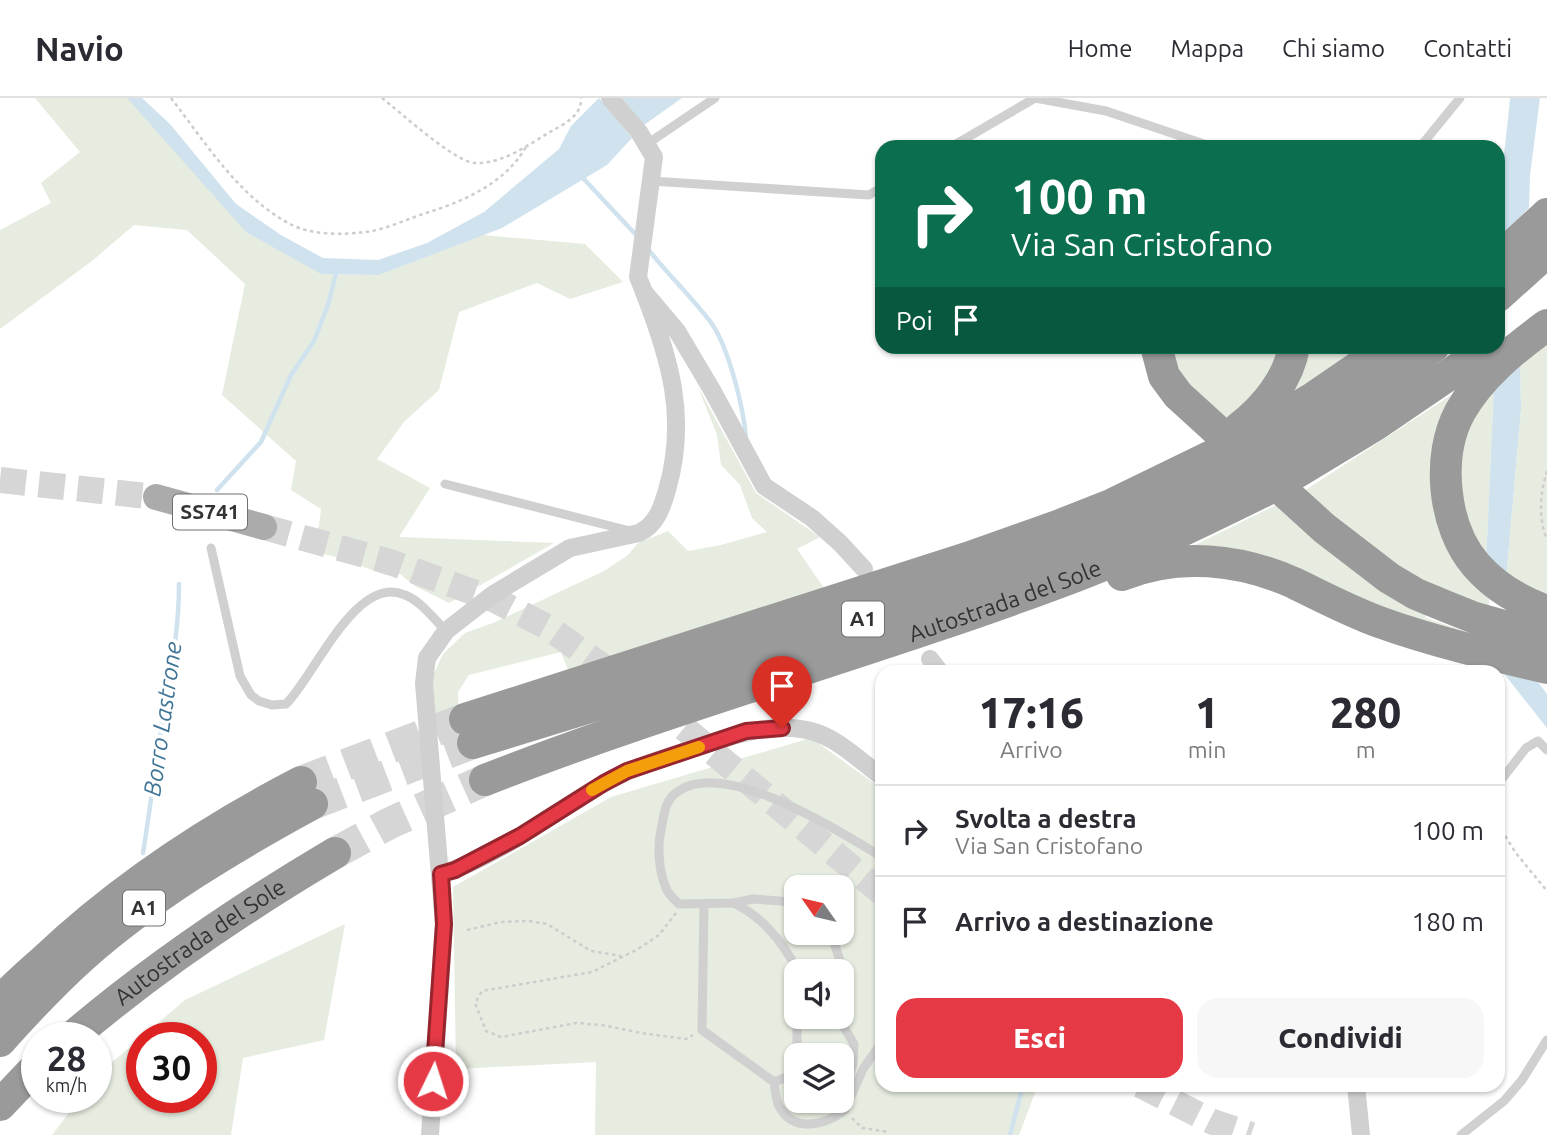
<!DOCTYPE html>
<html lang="it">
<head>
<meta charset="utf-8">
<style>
  :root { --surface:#fff; --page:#f7f7f7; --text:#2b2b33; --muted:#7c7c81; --line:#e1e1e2; --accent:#e63946 }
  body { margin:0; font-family:Ubuntu,sans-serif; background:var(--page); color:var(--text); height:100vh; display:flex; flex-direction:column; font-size:26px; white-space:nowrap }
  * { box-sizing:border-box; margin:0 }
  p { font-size:23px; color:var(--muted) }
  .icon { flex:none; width:38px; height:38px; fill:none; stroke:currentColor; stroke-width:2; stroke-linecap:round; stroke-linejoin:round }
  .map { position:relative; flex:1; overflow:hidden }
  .drawer { position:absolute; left:875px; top:567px; width:630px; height:427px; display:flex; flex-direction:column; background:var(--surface); border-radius:21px; box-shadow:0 2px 5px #0004 }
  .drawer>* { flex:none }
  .banner { position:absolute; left:875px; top:42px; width:630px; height:214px; border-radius:21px; box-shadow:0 2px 5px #0004; background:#0b6e4f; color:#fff; overflow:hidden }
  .needle { width:46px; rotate:304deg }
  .fabs { position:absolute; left:784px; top:777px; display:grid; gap:14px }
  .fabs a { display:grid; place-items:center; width:70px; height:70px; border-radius:14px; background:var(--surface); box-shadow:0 2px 5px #0004; font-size:35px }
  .speed { position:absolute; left:21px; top:924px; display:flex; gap:14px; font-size:35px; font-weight:700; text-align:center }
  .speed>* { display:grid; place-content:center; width:91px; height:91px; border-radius:50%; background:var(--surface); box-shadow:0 2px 5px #0004; line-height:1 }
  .speed small { font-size:18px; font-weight:400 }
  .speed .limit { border:10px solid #d22; background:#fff; color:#111 }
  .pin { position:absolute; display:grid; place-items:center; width:60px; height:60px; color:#fff; margin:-72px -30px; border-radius:50% 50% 50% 0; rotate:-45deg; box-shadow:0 0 7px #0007 }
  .pin .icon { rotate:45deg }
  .me { position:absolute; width:77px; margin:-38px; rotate:4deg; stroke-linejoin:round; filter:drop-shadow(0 0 5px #0008) }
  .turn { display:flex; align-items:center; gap:24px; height:147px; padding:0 21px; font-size:32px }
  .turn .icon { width:91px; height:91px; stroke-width:2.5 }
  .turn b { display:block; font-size:49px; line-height:60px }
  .then { display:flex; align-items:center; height:66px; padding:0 21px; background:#0003; gap:14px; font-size:26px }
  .eta { display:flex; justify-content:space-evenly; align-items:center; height:119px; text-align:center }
  .eta b { font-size:42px; font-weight:800; line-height:49px }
  .action { display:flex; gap:14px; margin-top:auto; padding:14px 21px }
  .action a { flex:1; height:80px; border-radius:21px; background:var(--accent); color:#fff; font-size:28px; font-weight:800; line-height:80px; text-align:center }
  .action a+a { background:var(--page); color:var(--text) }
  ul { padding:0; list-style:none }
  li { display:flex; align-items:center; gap:21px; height:91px; padding:0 21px; border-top:2px solid var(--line) }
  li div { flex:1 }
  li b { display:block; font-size:26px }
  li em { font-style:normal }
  header { display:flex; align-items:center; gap:42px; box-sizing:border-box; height:98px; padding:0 35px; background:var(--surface); border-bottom:2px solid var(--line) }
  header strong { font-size:33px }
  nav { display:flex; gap:38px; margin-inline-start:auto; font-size:24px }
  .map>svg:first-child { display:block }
  .green { fill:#e6ecdf; fill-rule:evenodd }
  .water { fill:#cfe2ee }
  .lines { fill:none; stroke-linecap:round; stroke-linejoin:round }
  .stream { stroke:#cfe2ee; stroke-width:4.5 }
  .primary-tunnel { stroke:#d6d6d6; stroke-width:26; stroke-dasharray:26 13; stroke-linecap:butt }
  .highway-tunnel { stroke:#d6d6d6; stroke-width:32; stroke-dasharray:32 16; stroke-linecap:butt }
  .path { stroke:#cdcdcd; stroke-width:2.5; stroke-dasharray:3.5 3.5; stroke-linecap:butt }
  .lane { stroke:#d0d0d0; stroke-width:9 }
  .street { stroke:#d0d0d0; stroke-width:18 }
  .primary { stroke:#ababab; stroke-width:26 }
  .highway { stroke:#9a9a9a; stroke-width:32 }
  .highway-bridge { stroke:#9a9a9a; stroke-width:32 }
  .route-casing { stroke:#96252e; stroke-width:18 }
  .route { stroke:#e63946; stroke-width:12 }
  .slow { stroke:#f59e0b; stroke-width:12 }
  .labels { text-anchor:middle; stroke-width:7; stroke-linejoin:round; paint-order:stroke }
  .shield { fill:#fff; stroke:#707070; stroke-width:2 }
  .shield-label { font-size:21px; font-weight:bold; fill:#333 }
  .street-label { font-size:23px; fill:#333; stroke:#fff }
  .water-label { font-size:24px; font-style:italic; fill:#3f7597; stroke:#fff }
</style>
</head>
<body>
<header>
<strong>Navio</strong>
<nav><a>Home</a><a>Mappa</a><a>Chi siamo</a><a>Contatti</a></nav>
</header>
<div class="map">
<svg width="1547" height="1037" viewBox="0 0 1547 1037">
  <rect width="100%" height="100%" fill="#fff"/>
  <g class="green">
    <polygon points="35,0 127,0 189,67 321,176 379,177 482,137 585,146 623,184 570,201 537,185 459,214 439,292 404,324 377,361 430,390 399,439 554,445 449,505 415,488 400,476 386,477 336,459 304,451 319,428 321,411 291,392 296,363 222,297 245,186 187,132 134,127 92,163 0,231 0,132 51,105 41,85 80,54"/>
    <polygon points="1547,245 1547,505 1506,482 1521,311 1520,263"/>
    <polygon points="1165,248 1286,249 1234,327 1188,293"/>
    <polygon points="1299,249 1367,249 1340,269 1278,302"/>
    <polygon points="1494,287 1486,465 1459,416 1458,342"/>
    <polygon points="698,289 756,395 820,439 797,451 824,490 569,575 561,554 469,577 458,594 459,639 453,666 436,621 432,580 443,556 465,535 493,525 604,473 628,457 638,445 668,433 688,453 721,447 767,434 752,420 740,387 721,367 717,337"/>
    <path d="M1453 296 1437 340 1490 496 1489 508C1472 503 1454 499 1438 491 1388 465 1345 431 1304 393Z"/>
    <polygon points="1284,403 1425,515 1426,520 1475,537 1472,539 1183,453"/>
    <path d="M811 640 882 691V987H1038L1019 1037H595L596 964 456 971 453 789 611 699ZM796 789H842V835H796ZM796 873H842V919H796ZM796 957H842V1003H796Z"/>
    <path d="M345 826 324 942 243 960 231 1037H52L81 999H96V981L103 972 185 902ZM142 940H201V999H142Z"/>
  </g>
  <g class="water">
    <polygon points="127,0 142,0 170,26 236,106 281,137 323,160 378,162 427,145 484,114 559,51 571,28 599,0 632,40 607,67 502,130 379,177 321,176 246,134"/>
    <polygon points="622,0 682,0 644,27"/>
    <path d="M1510 0H1540L1530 77 1529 110 1498 140C1498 93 1506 47 1510 0Z"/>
    <polygon points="1520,263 1521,311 1506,482 1486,465 1494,287"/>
    <polygon points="1497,567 1533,577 1547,596 1547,630"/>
  </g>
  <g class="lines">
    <g class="stream">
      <polyline points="582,79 638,139"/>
      <path d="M648 151C668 177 693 200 712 226 729 251 744 311 746 341"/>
      <polyline points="217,392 261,344 291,277 314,243 328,207 337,172"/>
      <path d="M143 755C150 712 155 669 162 626 170 579 179 534 179 486"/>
      <polyline points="1010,1037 1023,987"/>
    </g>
    <g class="primary-tunnel">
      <polyline points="0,382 156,399"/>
      <polyline points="264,429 390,464 495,502 549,530 623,583"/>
      <polyline points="654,605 882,795"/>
      <polyline points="1140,987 1213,1024 1251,1037"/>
    </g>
    <g class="highway-tunnel">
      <polyline points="301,684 465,621"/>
      <polyline points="312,706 473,645"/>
      <polyline points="335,755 390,725 485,682"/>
    </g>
    <g class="path">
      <path d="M171 0C206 45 239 100 292 127 312 137 343 137 365 134 385 132 407 121 426 115 465 103 505 85 526 49"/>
      <path d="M382 0C400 14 456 65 475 65 503 66 528 47 550 34 564 26 582 18 581 0"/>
      <path d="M1547 373C1540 396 1538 419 1547 442"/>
      <polyline points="1498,726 1515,754 1547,793"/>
      <polyline points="676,815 659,837 638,851 592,874 482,893 475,905 486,933 501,939 576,925 602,927 641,935 686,941 693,937"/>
      <polyline points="467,832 501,824 529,823 547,826 591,853 621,858"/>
      <polyline points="852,1020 862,1030 889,1034"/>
    </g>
    <g class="lane">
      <polyline points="647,46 715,0"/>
      <polyline points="951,49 1035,0 1106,13 1213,49"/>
      <polyline points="1420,49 1460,0"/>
      <polyline points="651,83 869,97 882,89"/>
      <polyline points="445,386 630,433"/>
      <path d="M211 450 240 578 251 597 259 603 272 607 286 606C314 579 356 475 405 497 422 504 433 520 446 533"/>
      <polyline points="1498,686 1526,650 1538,643 1547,652"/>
      <path d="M734 805C763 820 780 841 796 869V873"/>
      <path d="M704 806 702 932 774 984C775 991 776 1000 778 1006 790 1032 816 1029 836 1018L841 1003"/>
      <path d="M796 807 781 803 753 801 734 805 679 806C675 802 668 796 666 790 659 774 657 749 661 732 664 719 664 703 677 694 724 659 839 733 882 759"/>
      <polyline points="831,835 841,866 844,897 844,929 854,946 853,966 842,1001"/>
      <polyline points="797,919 797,957"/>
      <polyline points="774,984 792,977 796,970"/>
      <polyline points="836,1018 845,1012 863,971 882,944"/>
      <polyline points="1461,1037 1504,1003 1522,982 1547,942"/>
    </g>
    <g class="street">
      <polyline points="610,0 639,34 654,59 638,179 644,194 677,233 712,292 764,388 812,420 840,445 864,471"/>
      <polyline points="930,561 940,574"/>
      <path d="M441 776C500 758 550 716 603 686 635 667 673 658 707 646 740 635 776 624 811 633 838 640 860 663 882 679"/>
      <polyline points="1356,987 1361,1037"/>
      <path d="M430 1037 444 826 424 585 427 560 446 533 492 497 570 450 639 435C656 427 662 410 667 392 688 320 670 261 644 194"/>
    </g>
    <polyline class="primary" points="156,399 264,429"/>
    <g class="highway">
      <polyline points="1498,161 1547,116"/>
      <polyline points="1498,198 1547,154"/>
      <path d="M1547 227C1514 251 1480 278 1460 314 1436 358 1443 429 1476 467 1495 489 1519 503 1547 513"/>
      <polyline points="1156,248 1164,278 1178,297 1324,430 1389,480 1416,496 1445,508 1475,520 1547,540"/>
      <path d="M1239 330C1265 310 1289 281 1294 248"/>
      <polyline points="1247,339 1313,300 1389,248"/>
      <polyline points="1267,358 1368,296 1434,248"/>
      <polyline points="1289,379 1375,327 1491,248"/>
      <path d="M1122 477C1178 454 1240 461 1294 485 1323 499 1351 514 1382 525 1435 544 1492 557 1547 570"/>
      <polyline points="465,621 967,460 1060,427 1113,406 1222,353"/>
      <polyline points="473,645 600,606 1063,455 1180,404 1243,372"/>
      <path id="s1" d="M485 682C679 606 881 552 1076 478 1140 454 1203 423 1264 393"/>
      <path d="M0 904C13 889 28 876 43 863 119 791 208 732 301 684"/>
      <path id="s2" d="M71 940C153 870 242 810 335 755"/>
      <path d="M0 943C26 914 53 885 82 859 151 798 231 750 312 706"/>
      <polyline points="0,1007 37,968"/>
    </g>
    <g class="highway-bridge">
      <polyline points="1222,353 1247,339"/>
      <polyline points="1243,372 1267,358"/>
      <polyline points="1264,393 1289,379"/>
    </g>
  </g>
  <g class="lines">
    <defs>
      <polyline id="route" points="433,983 444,826 441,776 455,772 520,738 604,685 627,673 746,633 782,630"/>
    </defs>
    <use href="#route" class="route-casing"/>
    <use href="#route" class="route"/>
    <polyline class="slow" points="592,692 627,673 699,649"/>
  </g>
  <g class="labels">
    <g class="shield">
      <rect x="173" y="396.5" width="74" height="35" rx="5"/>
      <rect x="842" y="503.5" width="42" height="35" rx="5"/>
      <rect x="123" y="792.5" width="42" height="35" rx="5"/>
    </g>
    <g class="shield-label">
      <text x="210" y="421">SS741</text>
      <text x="863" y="528">A1</text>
      <text x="144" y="817">A1</text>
    </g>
    <g class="street-label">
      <text dy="8" stroke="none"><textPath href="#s1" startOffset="550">Autostrada del Sole</textPath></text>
      <text dy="8" stroke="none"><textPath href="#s2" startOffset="161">Autostrada del Sole</textPath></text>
    </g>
    <g class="water-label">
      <text transform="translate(163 621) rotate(-82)" y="8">Borro Lastrone</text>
    </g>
  </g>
</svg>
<div class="fabs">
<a><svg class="needle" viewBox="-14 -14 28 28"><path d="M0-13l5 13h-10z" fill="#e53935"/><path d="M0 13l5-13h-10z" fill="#7c7c81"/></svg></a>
<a><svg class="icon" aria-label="sound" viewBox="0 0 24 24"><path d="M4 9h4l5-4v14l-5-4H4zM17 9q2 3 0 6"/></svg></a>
<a><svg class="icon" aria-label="layers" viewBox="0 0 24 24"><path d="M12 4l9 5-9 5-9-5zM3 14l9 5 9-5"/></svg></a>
</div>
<div class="speed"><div>28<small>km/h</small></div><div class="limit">30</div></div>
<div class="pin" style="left:782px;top:630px;background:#d93025"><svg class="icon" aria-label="arrive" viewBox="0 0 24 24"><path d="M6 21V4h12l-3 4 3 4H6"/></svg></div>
<svg class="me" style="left:433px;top:983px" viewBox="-20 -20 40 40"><circle r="17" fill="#e63946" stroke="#fff" stroke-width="3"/><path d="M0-11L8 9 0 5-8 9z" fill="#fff"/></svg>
<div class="banner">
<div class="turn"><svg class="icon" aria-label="right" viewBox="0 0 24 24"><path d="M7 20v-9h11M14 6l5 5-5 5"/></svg><div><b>100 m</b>Via San Cristofano</div></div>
<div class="then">Poi<svg class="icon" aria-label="arrive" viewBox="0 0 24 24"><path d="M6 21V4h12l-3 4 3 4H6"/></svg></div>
</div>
<section class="drawer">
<div class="eta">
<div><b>17:16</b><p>Arrivo</p></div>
<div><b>1</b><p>min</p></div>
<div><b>280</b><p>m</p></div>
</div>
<ul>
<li><svg class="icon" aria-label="right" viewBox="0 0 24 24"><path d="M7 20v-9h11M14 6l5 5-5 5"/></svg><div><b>Svolta a destra</b><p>Via San Cristofano</p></div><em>100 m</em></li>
<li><svg class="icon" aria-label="arrive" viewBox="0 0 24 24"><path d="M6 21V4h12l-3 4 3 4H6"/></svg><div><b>Arrivo a destinazione</b></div><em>180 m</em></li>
</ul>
<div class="action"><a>Esci</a><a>Condividi</a></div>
</section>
</div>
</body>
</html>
